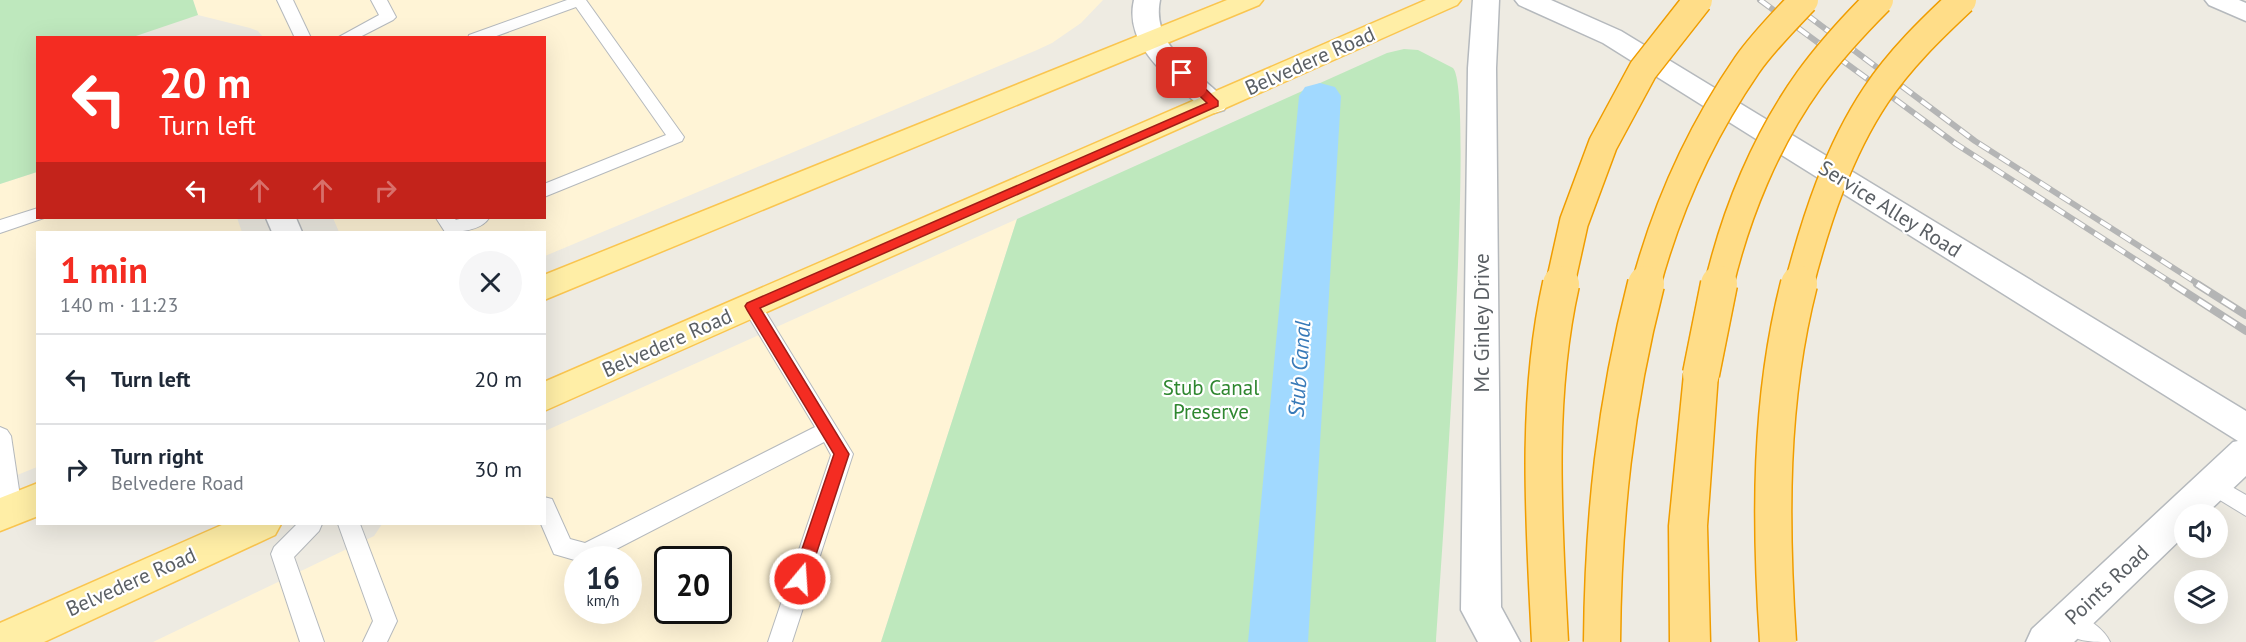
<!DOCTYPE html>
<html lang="en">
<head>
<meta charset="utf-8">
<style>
  :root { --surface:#fff; --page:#f6f6f7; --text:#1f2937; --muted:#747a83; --line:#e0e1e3; --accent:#f42c22 }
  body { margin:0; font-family:"PT Sans",sans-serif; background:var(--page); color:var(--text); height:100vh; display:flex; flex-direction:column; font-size:22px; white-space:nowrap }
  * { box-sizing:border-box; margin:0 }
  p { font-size:20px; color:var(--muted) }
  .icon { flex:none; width:33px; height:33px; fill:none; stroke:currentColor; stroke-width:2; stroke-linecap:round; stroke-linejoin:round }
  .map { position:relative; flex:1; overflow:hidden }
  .drawer { position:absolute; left:36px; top:231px; width:510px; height:294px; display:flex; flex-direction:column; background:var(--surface); border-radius:0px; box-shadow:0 6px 24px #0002 }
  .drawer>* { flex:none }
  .guide { position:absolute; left:36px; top:36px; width:510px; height:183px; border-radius:0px; box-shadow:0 6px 24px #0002; background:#f42c22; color:#fff; overflow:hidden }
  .controls { position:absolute; left:2174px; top:504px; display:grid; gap:12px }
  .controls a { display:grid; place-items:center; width:54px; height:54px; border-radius:50%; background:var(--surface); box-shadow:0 6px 24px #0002; font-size:30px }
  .speed { position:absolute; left:564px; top:546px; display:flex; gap:12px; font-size:30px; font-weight:700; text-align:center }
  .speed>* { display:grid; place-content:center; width:78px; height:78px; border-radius:50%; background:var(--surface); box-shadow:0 6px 24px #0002; line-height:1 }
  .speed small { font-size:15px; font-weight:400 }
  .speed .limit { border:3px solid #111; border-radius:9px; background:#fff; color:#111 }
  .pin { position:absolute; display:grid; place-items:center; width:51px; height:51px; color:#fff; margin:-26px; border-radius:12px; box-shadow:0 3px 9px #0006 }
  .me { position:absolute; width:66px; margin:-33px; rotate:18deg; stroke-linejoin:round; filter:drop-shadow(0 0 4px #0008) }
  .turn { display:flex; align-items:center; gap:21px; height:126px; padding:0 24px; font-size:27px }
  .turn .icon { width:78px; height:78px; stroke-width:2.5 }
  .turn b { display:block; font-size:42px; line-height:51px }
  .lanes { display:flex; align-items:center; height:57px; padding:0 24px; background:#0003; justify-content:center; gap:30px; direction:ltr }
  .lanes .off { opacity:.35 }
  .round { display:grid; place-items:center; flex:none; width:63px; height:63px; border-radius:32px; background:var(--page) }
  .overview { display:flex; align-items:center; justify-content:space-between; height:102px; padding:0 24px }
  h1 { font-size:36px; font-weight:600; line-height:45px; color:var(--accent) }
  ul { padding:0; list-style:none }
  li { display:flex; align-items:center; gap:18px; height:90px; padding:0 24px; border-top:2px solid var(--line) }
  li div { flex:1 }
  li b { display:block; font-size:22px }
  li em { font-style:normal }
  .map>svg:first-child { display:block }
  .commercial { fill:#fff4d6; fill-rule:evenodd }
  .green { fill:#bee8bd }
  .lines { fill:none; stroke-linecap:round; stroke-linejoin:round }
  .canal { fill:#a1d9ff; fill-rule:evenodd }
  .service-casing { stroke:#b5b9bd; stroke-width:2 }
  .minor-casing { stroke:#b5b9bd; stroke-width:3 }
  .tertiary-casing { stroke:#b5b9bd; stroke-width:3 }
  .primary-casing { stroke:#fac54f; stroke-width:3 }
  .motorway-casing { stroke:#f09d00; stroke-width:3 }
  .service { fill:#fff; fill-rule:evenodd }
  .minor { fill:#fff; fill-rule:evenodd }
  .tertiary { fill:#fff; fill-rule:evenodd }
  .primary { fill:#ffeea6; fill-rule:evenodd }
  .motorway { fill:#fd8; fill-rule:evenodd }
  .rail-far1-casing { stroke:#b4b5b5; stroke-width:6 }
  .rail-casing { stroke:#b4b5b5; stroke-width:8 }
  .rail-far1 { stroke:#fff; stroke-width:4; stroke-dasharray:12; stroke-linecap:butt }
  .rail { stroke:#fff; stroke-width:5; stroke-dasharray:15; stroke-linecap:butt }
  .motorway-bridge-far1-casing { stroke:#f09d00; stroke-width:31; stroke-linecap:butt }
  .motorway-bridge-casing { stroke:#f09d00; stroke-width:39; stroke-linecap:butt }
  .motorway-bridge-far1 { stroke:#fd8; stroke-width:28 }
  .motorway-bridge { stroke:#fd8; stroke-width:36 }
  .route { fill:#f42c22; stroke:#9f1d16; stroke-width:1.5 }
  .labels { text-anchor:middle; stroke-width:4.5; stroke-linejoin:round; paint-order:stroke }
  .street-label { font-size:21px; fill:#5a5f64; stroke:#fff }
  .park-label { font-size:21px; fill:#2f8730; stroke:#fff }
  .water-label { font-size:22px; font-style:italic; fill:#387ab8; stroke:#fff }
</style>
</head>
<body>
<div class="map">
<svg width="2246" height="642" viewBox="0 0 2246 642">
  <rect width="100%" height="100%" fill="#eeebe2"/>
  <g class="commercial">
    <polygon points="193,0 1103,0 1081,23 1052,43 1037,50 545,256 544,232 339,232 333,218 544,218 544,38 263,37 258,31 250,28 198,15"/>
    <polygon points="37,172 38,218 237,218 242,232 38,232 37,467 0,482 0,184"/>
    <path d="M1017 219 881 642H153L374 536 382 524H544L545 431ZM578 560H628V610H578ZM668 560H718V610H668Z"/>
  </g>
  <g class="green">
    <polygon points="0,0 193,0 198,15 133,37 38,38 37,172 0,184"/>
    <path d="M1404 49 1418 50 1453 68C1476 92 1440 575 1436 642H881L1017 219 1387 53Z"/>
  </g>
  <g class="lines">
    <polygon class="canal" points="1320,83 1335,87 1341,96 1308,642 1248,642 1299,96 1305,87"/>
    <defs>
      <g id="service">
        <polygon points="277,0 293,0 311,38 295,38"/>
        <polygon points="371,0 387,0 396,17 393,20 358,38 337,38 379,15"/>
        <polygon points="567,0 586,0 684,137 682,141 544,197 544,184 666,135 576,7 491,38 468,38 469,35"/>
        <polygon points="38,208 38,218 44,218 0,233 0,220"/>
        <path d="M436 218H454L456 220 463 218H489C481 231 459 232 445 232Z"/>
        <polygon points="752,299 759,301 853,454 792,642 768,642 831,455 824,442 595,560 578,561 554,554 541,524 544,524 544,497 552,499 570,539 585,543 815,427 742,306 745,301"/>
        <polygon points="0,427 7,430 11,436 22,510 19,517 11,519 3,517 0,510"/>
        <polygon points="2213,476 2246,495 2246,516 2205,491 2202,485 2205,479"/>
        <polygon points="297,524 322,524 319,531 294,557 324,642 300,642 271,554 274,547"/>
        <polygon points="338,524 360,524 397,621 387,642 363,642 373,621"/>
        <path d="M2069 609C2083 615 2104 628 2110 642 2087 642 2068 642 2057 620L2061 612Z"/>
      </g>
      <g id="minor">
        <polygon points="1473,0 1499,0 1496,68 1501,607 1520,642 1478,642 1461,610 1468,68"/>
        <polygon points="1515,0 1551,0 1621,31 2246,411 2246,476 2206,514 2184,514 2184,536 2074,642 2026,642 2032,629 2233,442 2238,441 1603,43 1519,5"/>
        <polygon points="2205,0 2239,0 2246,3 2246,21 2209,5"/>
        <polygon points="266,218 296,218 302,232 272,232"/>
      </g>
      <path id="tertiary" d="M1134 0H1160C1151 45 1195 70 1224 98L1228 104 1224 110 1214 113 1204 110C1174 81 1123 48 1134 0Z"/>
      <g id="primary">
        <polygon points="1227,0 1263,0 1259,5 544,300 544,275"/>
        <polygon points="1426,0 1461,0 1457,5 544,411 544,382"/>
        <polygon points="38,483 38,516 0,531 0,498"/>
        <polygon points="224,524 281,524 275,535 44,642 0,642 0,623"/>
      </g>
      <polygon id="motorway" points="1701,361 1713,365 1718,374 1707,526 1710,642 1670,642 1669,526 1684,374 1689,365"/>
    </defs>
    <use href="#service" class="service-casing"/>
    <use href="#minor" class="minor-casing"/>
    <use href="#tertiary" class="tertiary-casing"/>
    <use href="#primary" class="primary-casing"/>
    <use href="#motorway" class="motorway-casing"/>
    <use href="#service" class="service"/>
    <use href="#minor" class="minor"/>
    <use href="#tertiary" class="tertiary"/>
    <use href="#primary" class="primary"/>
    <use href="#motorway" class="motorway"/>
    <defs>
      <g id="rail-far1">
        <polyline points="1760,0 1956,144 2175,285"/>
        <polyline points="1787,0 1975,141 2200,285"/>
      </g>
      <g id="rail">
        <polyline points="2173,284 2246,331"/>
        <polyline points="2197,284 2246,315"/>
      </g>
    </defs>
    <use href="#rail-far1" class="rail-far1-casing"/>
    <use href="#rail" class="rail-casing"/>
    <use href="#rail-far1" class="rail-far1"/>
    <use href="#rail" class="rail"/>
    <defs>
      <g id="motorway-bridge-far1">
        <polyline points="1560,285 1574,222 1603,144 1643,70 1698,0"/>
        <path d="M1646 285C1667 207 1701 132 1747 65 1763 42 1784 21 1804 0"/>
        <path d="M1719 285C1736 213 1766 140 1809 80 1830 51 1854 25 1879 0"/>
        <path d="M1799 285C1816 220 1838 152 1876 95 1900 59 1931 29 1962 0"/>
      </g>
      <g id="motorway-bridge">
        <polyline points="1701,374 1719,284"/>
        <path d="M1550 642C1544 524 1535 400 1561 284"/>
        <path d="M1602 642C1603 518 1615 404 1646 284"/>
        <path d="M1778 642C1770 522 1769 401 1799 284"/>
      </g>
    </defs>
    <use href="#motorway-bridge-far1" class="motorway-bridge-far1-casing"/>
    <use href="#motorway-bridge" class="motorway-bridge-casing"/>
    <use href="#motorway-bridge-far1" class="motorway-bridge-far1"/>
    <use href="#motorway-bridge" class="motorway-bridge"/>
  </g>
  <polygon class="route" points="1182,69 1186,70 1218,101 1218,106 760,308 849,454 808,579 806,584 800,586 795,584 792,579 834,454 747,310 745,306 747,303 1207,103 1178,75 1178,70"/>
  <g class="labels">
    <g class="street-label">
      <text transform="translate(1310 61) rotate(-24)" y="7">Belvedere Road</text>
      <text transform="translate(1890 209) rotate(32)" y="7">Service Alley Road</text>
      <text transform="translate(1482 323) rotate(-90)" y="7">Mc Ginley Drive</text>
      <text transform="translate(667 343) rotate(-24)" y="7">Belvedere Road</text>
      <text transform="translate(131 582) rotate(-24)" y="7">Belvedere Road</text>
      <text transform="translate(2107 585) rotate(-43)" y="7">Points Road</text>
    </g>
    <g class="park-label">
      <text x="1211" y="395">Stub Canal<tspan x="1211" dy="24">Preserve</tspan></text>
    </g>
    <g class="water-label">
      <text transform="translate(1299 369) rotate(-86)" y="8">Stub Canal</text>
    </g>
  </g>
</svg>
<div class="controls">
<a><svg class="icon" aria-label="sound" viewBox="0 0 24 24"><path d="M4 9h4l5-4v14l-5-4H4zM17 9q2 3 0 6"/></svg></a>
<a><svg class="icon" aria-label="layers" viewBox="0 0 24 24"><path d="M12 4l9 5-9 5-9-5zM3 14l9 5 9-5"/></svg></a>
</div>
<div class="speed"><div>16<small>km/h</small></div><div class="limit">20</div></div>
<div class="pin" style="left:1182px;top:73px;background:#d93025"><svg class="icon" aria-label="arrive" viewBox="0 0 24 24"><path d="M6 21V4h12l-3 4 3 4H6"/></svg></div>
<svg class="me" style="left:800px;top:579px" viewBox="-20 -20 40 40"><circle r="17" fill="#f42c22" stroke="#fff" stroke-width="3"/><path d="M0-11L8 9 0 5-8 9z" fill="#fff"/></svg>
<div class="guide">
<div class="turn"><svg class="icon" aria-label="left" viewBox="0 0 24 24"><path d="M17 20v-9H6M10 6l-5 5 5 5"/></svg><div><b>20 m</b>Turn left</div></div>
<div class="lanes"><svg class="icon" aria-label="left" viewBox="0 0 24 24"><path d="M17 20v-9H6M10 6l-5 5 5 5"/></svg><svg class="icon off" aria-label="ahead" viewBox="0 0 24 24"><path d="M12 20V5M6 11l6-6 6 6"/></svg><svg class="icon off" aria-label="ahead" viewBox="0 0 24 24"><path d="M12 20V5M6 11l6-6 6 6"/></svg><svg class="icon off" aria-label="right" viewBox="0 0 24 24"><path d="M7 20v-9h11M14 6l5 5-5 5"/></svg></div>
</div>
<section class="drawer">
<div class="overview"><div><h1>1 min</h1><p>140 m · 11:23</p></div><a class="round"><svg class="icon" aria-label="close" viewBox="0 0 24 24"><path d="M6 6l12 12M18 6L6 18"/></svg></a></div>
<ul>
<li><svg class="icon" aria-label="left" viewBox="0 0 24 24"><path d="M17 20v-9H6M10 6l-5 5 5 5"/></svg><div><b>Turn left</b></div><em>20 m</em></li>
<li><svg class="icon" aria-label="right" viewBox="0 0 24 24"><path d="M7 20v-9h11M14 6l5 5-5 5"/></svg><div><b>Turn right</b><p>Belvedere Road</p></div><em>30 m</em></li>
</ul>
</section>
</div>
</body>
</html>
